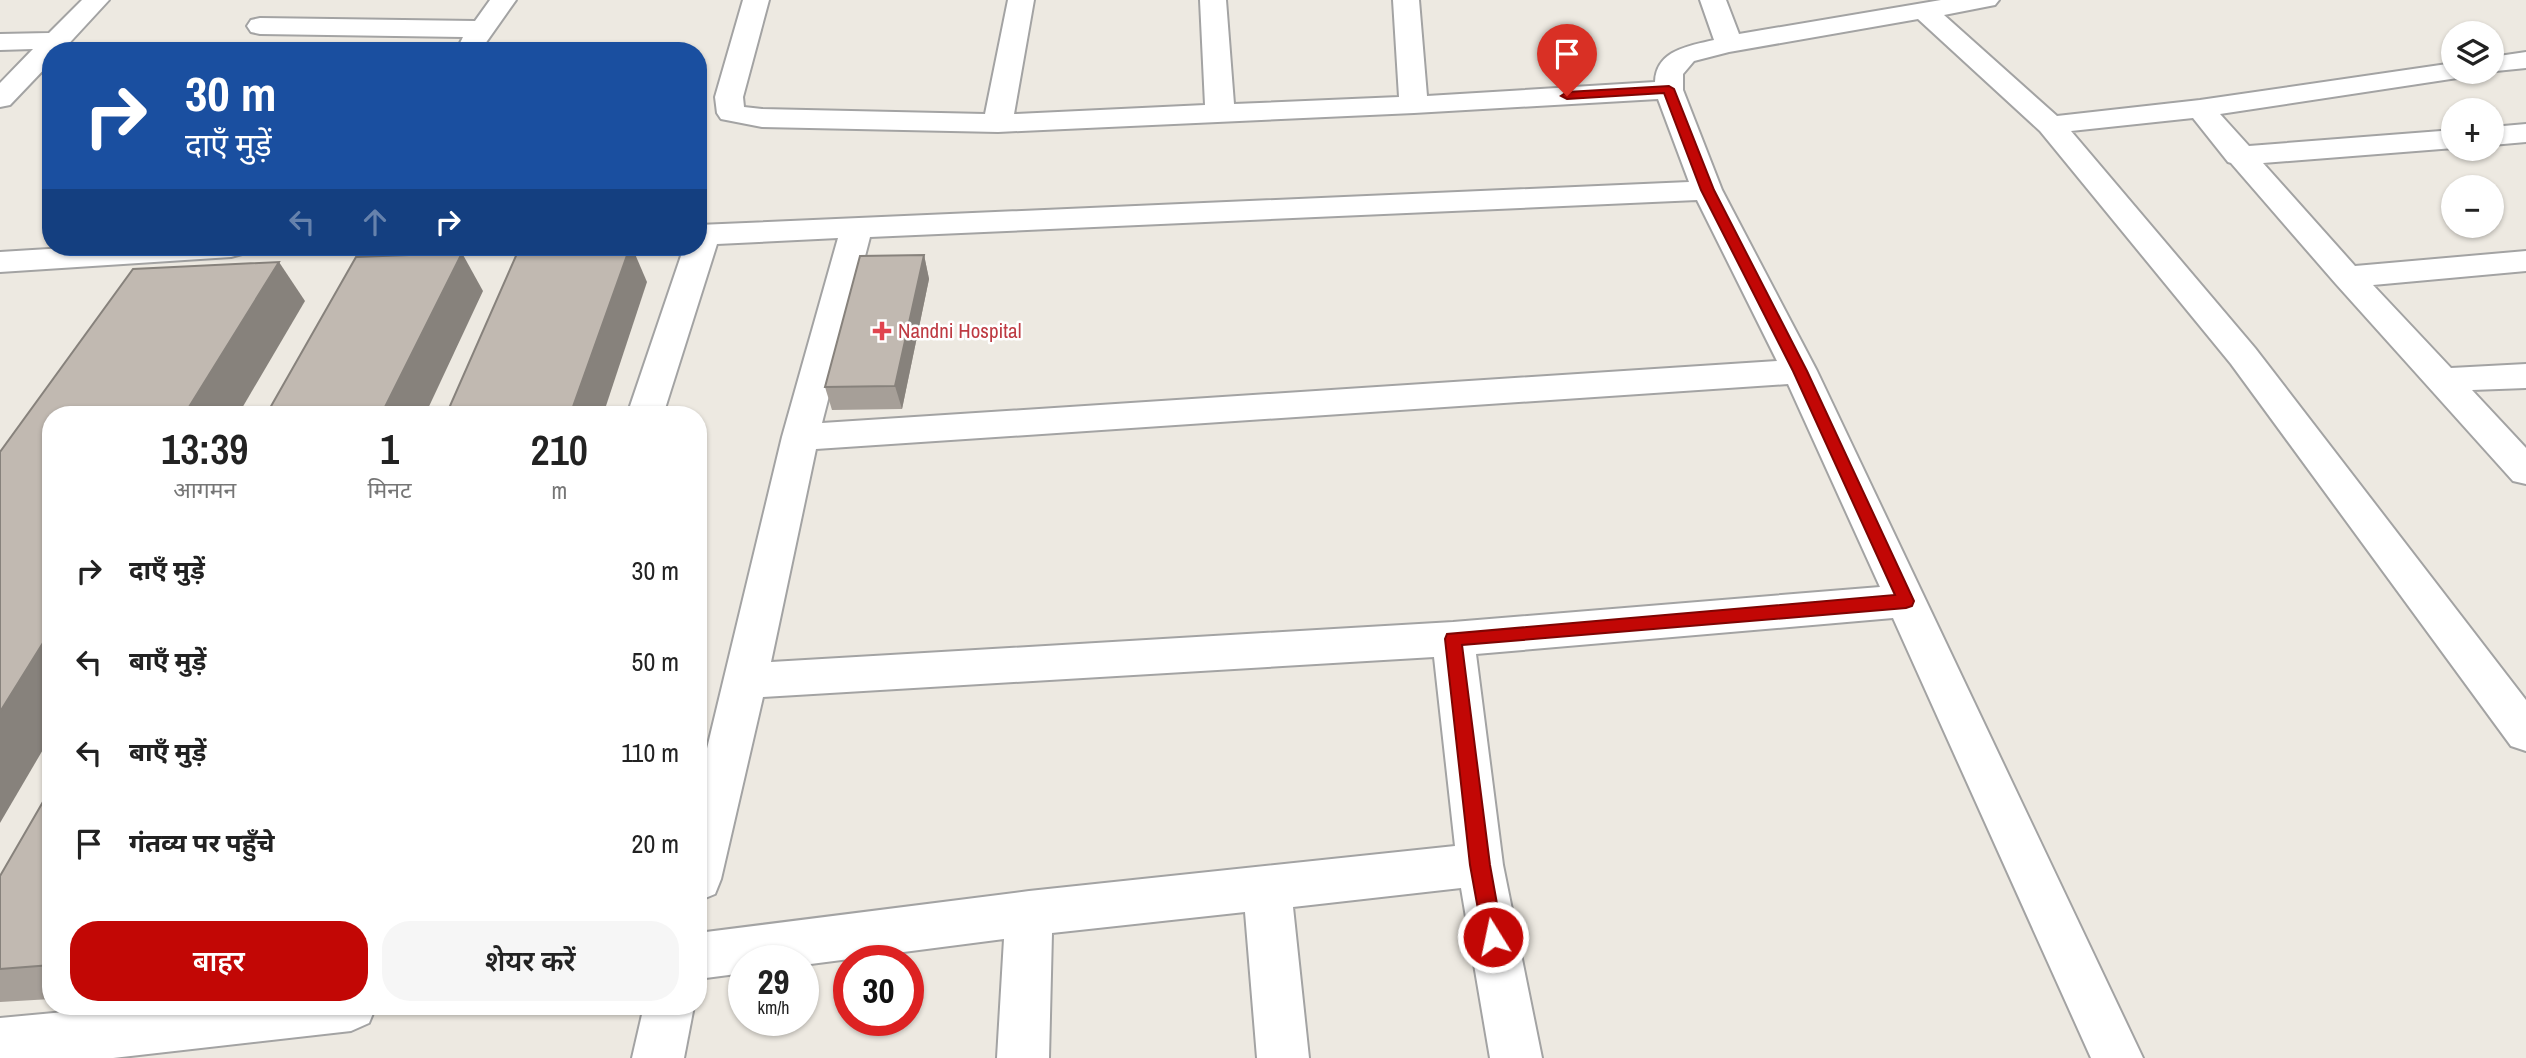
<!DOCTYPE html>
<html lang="hi">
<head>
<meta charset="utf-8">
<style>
  :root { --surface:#fff; --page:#f6f6f6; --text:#222; --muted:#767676; --accent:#c20705 }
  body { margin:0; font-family:"Archivo Narrow","Noto Sans Devanagari",sans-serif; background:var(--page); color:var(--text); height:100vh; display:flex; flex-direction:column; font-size:26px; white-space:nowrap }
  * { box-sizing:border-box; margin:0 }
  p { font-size:23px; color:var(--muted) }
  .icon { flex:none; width:38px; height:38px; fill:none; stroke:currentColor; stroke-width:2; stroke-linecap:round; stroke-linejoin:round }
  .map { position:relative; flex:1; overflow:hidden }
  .side { position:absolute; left:42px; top:406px; width:665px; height:609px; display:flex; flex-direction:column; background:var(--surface); border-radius:28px; box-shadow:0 2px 5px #0004 }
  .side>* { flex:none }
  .hud { position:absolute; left:42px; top:42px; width:665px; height:214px; border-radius:28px; box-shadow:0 2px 5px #0004; background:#1a4fa0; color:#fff; overflow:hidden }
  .tools { position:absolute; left:2441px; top:21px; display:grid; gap:14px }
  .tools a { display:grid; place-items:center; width:63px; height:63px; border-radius:50%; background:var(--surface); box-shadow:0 2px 5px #0004; font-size:35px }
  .speed { position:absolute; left:728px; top:945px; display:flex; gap:14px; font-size:35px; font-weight:700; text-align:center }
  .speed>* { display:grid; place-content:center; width:91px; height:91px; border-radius:50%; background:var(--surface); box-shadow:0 2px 5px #0004; line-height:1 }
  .speed small { font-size:18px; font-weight:400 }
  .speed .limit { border:10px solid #d22; background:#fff; color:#111 }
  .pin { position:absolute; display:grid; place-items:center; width:60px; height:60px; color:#fff; margin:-72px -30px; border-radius:50% 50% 50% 0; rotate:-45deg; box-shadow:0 0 7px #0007 }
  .pin .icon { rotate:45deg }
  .me { position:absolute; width:77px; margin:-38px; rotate:350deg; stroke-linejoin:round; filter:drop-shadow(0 0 5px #0008) }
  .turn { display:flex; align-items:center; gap:24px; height:147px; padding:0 28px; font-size:32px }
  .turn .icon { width:91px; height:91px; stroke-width:2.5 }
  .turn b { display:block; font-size:49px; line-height:60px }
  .lanes { display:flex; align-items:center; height:66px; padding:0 28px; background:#0003; justify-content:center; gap:35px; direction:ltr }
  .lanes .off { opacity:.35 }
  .eta { display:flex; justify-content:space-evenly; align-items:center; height:119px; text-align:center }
  .eta b { font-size:42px; font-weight:600; line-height:49px }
  .cta { display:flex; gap:14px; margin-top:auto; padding:14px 28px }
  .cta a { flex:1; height:80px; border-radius:28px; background:var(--accent); color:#fff; font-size:28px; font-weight:600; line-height:80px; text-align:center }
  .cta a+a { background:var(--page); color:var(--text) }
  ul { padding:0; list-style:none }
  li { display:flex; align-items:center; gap:21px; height:91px; padding:0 28px }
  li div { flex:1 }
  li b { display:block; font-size:26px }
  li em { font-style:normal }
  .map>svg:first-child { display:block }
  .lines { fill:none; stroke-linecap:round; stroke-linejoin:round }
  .minor-casing { stroke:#a3a3a3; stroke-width:4 }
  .minor { fill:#fff; fill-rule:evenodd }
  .wall { fill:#a69f98 }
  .shaded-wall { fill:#87827c }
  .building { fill:#c1b9b1; stroke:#87827c; stroke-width:2 }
  .route { fill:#c20705; stroke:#7e0503; stroke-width:2 }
  .health-dot { fill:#e0444e; stroke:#fff; stroke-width:2.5 }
  .labels { text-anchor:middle; stroke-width:5; stroke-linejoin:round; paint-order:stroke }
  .health-label { font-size:21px; fill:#be3a42; stroke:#fff; text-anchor:start }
</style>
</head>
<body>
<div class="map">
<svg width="2526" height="1058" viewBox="0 0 2526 1058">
  <rect width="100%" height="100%" fill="#ede9e1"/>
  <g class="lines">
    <defs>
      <g id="minor">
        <polygon points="82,0 109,0 62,51 51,51 51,62 10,105 0,107 0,83 33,49 0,50 0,34 49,33"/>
        <polygon points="490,0 516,0 480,51 456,51 463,37 260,34 251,32 247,26 251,20 260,18 475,21"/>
        <path d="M743 0H769L743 97 744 107 762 109 985 114 1008 0H1034L1014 114 1205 105 1200 0H1226L1234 104 1399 97 1393 0H1419L1427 96 1655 82C1656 50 1689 46 1714 40L1700 0H1726L1739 34 1941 0H1999L1995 5 1944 15 2057 116 2200 100 2454 63V72H2467L2464 77 2220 114 2249 146 2454 130V148L2263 163 2355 266 2526 251V271L2373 285 2451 368 2526 364V388L2472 390 2526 448V484L2513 481 2336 284 2231 163 2228 162 2193 118 2071 131 2255 348 2526 700V751L2511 746 2231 364 2040 131 1918 19 1729 52 1694 61 1683 74V90L1722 190 1817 371 2143 1058H2091L1893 618 1476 654 1503 865 1542 1058H1490L1461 888 1293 907 1309 1058H1257L1245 912 1052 933 1049 1058H997L1004 939 803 965V961H744V973L698 979V933L1029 891 1455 846 1434 657 763 697 721 879 715 894 698 901V786L782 437 838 238 717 244 663 415H627L684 247H698V225L1689 182 1658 99 1414 113 998 132 762 127 721 119 717 113 715 97ZM1697 200 1777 361 822 423 870 237ZM1788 384 1880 587 1453 622 771 662 816 449Z"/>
        <polygon points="2526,52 2526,68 2486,72 2492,72 2492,57"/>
        <polygon points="2526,124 2526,142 2492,145 2492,127"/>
        <polygon points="81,247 247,247 242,254 231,257 0,272 0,252"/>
        <polygon points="390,247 422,247 387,307 375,310 363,307 359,299"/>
        <polygon points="129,1006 376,1006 369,1023 351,1031 113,1058 0,1058 0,1018"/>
        <polygon points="644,1006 694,1006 684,1058 632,1058"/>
      </g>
    </defs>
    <use href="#minor" class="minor-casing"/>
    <use href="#minor" class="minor"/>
  </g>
  <g class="wall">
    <polygon points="924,255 929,279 902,409 832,410 825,387"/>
    <polygon points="51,788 51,999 0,1002 0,876"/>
  </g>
  <g class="shaded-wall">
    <polygon points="630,247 632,247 647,282 603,415 570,415"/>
    <polygon points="462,253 483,291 425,415 381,415"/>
    <polygon points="924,255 929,279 902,409 895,386"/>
    <polygon points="279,262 305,301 238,415 184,415"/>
    <polygon points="51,630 51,736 0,823 0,712"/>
  </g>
  <g class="building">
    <polygon points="561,247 630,247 570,415 446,415 519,249"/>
    <polygon points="462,253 381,415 266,415 356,257"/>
    <polygon points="924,255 895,386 825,387 860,256"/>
    <polygon points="279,262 184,415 51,415 51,630 0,712 0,452 133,269"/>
    <polygon points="51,788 51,965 0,969 0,876"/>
  </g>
  <polygon class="route" points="1669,86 1674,89 1714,190 1807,371 1914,601 1912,606 1906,608 1462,645 1490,865 1503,937 1500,944 1493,947 1486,944 1483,937 1470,865 1445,639 1447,634 1895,595 1793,371 1701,190 1664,93 1567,99 1561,96 1567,92"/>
  <path class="health-dot" d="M878.5 320.5h7v7h7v7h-7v7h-7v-7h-7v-7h7z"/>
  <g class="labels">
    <g class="health-label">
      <text x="898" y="338">Nandni Hospital</text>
    </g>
  </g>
</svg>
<div class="tools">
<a><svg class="icon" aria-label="layers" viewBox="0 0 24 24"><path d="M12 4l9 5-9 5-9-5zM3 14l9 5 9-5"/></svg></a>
<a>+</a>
<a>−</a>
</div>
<div class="speed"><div>29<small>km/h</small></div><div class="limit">30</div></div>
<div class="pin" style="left:1567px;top:96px;background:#d93025"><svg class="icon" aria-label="arrive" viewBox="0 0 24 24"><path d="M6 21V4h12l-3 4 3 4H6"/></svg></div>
<svg class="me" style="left:1493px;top:937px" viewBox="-20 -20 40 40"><circle r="17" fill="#c20705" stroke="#fff" stroke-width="3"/><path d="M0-11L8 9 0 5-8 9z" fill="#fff"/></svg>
<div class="hud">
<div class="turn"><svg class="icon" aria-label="right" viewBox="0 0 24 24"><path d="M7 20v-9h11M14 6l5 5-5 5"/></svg><div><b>30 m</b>दाएँ मुड़ें</div></div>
<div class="lanes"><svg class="icon off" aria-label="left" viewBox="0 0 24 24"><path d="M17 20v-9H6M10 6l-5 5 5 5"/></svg><svg class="icon off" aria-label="ahead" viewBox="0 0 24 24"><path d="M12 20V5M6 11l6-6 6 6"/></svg><svg class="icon" aria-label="right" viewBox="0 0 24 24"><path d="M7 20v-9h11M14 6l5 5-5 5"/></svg></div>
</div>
<section class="side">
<div class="eta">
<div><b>13:39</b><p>आगमन</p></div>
<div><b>1</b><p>मिनट</p></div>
<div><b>210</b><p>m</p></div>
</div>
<ul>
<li><svg class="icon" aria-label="right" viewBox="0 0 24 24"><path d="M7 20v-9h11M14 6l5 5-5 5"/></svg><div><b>दाएँ मुड़ें</b></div><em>30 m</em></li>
<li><svg class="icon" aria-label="left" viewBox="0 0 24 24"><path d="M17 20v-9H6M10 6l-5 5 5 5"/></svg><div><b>बाएँ मुड़ें</b></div><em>50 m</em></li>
<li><svg class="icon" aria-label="left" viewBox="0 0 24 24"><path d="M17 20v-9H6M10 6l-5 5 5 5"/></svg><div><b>बाएँ मुड़ें</b></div><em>110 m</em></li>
<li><svg class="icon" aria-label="arrive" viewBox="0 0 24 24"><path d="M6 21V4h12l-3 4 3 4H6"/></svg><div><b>गंतव्य पर पहुँचे</b></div><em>20 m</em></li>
</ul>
<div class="cta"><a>बाहर</a><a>शेयर करें</a></div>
</section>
</div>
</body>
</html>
